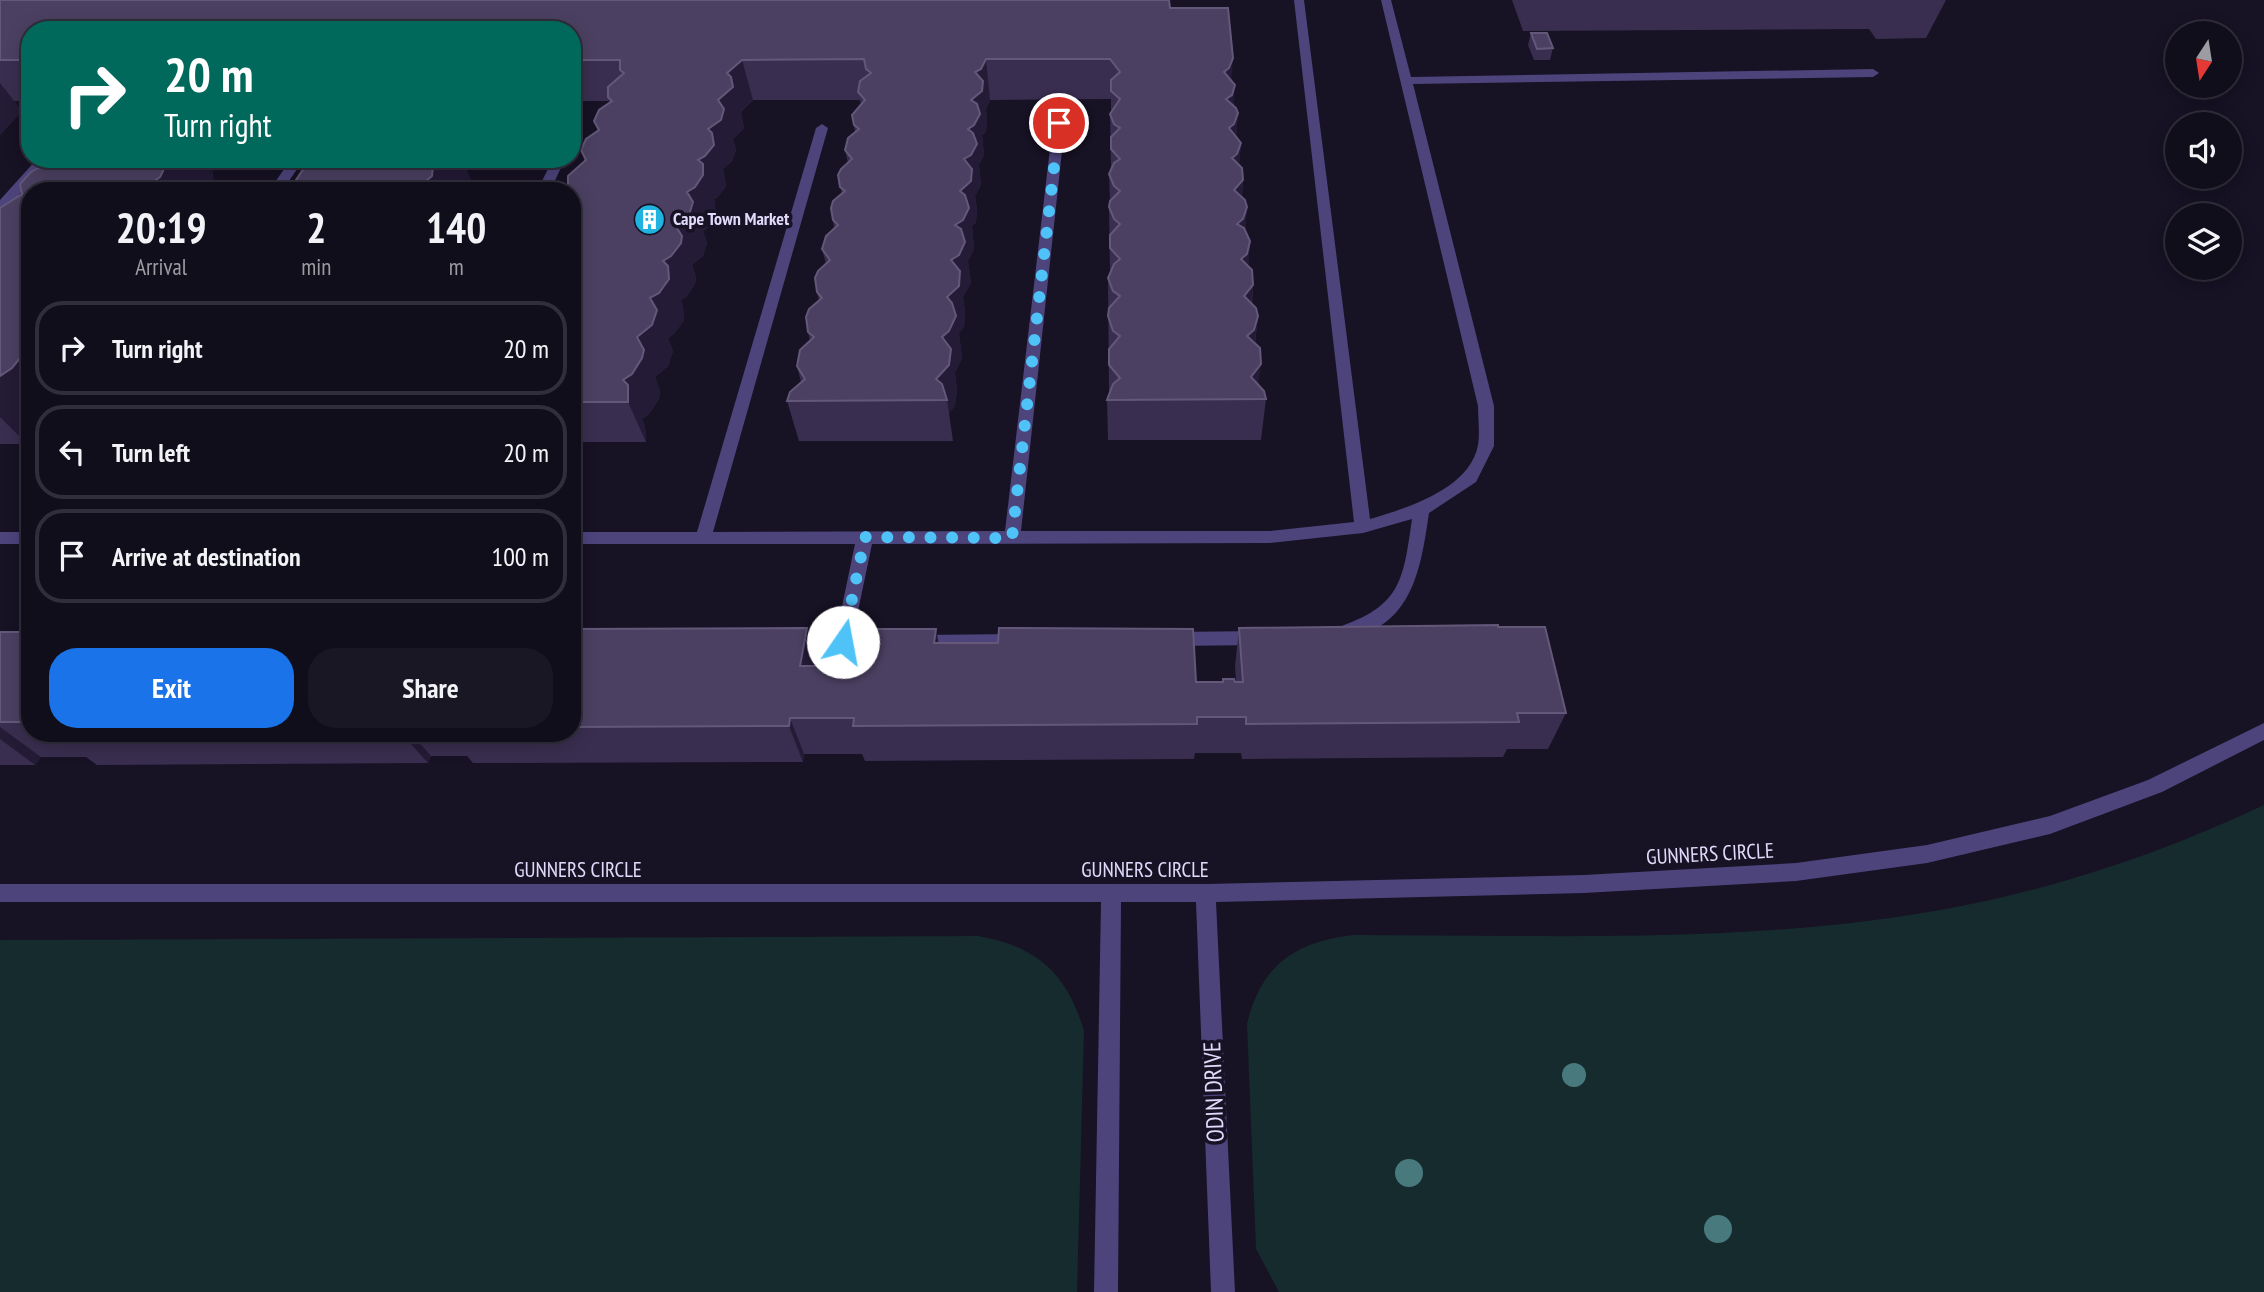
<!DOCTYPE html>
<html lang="en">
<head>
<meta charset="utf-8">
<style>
  :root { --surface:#110e1b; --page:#1a1724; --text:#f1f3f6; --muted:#9c9ca3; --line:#302e3a; --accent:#1a73e8 }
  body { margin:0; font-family:"PT Sans Narrow",sans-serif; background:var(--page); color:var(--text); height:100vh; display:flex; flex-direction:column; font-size:26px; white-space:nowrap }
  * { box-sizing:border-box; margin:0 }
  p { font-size:23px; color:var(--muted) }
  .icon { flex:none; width:38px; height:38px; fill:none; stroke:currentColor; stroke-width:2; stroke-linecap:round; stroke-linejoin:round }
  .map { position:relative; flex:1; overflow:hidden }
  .side { position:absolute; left:21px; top:182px; width:560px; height:560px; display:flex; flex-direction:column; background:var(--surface); border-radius:28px; box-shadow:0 4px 18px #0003,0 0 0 2px var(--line) }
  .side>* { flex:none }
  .banner { position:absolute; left:21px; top:21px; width:560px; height:147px; border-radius:28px; box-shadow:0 4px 18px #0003,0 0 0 2px var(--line); background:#00695c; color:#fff; overflow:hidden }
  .needle { width:46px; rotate:192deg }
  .tools { position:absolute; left:2165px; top:21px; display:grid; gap:14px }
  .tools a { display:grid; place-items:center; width:77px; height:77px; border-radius:50%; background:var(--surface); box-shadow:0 4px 18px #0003,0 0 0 2px var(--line); font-size:35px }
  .pin { position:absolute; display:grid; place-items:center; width:60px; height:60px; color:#fff; margin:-30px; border:4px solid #fff; border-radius:50%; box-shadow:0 2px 7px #0007 }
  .me { position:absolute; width:77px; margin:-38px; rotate:12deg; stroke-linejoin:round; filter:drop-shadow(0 0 5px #0008) }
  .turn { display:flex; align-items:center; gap:24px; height:147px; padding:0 28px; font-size:32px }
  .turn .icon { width:91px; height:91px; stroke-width:2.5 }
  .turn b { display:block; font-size:49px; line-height:60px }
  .eta { display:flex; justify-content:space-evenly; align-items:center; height:119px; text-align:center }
  .eta b { font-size:42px; font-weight:700; line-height:49px }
  .cta { display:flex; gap:14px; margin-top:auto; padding:14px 28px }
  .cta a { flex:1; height:80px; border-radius:28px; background:var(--accent); color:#fff; font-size:28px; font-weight:700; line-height:80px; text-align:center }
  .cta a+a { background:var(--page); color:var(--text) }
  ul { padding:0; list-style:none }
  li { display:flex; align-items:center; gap:21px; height:94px; margin:0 14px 10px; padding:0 14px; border:4px solid var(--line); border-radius:28px }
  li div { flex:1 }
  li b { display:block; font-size:26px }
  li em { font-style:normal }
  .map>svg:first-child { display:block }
  .green { fill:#162b2d }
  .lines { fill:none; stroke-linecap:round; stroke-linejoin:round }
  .minor { fill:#4d447c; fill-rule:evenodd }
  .tree { fill:#487a7d }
  .wall { fill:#392e4f }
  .shaded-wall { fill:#241b36 }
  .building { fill:#4b4061; stroke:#635879; stroke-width:2 }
  .route { stroke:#4fc3f7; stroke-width:12; stroke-dasharray:0 21.6 }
  .labels { text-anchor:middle; stroke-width:7; stroke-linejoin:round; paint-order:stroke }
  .far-poi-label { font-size:18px; font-weight:bold; fill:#e2dafa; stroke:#171224; text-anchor:start }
  .street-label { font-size:21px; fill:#e2dafa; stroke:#171224 }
  .near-street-label { font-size:24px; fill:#e2dafa; stroke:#171224 }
</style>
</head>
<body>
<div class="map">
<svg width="2264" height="1292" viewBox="0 0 2264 1292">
  <rect width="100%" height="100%" fill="#171224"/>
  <g class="green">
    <path d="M2264 805V1292H1279L1256 1249 1247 1024C1261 965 1295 942 1353 935 1534 935 1717 943 1897 917 2025 899 2147 860 2264 805Z"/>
    <path d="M978 936C1037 946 1067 974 1084 1031L1077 1292H0V940Z"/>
  </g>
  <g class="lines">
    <g class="minor">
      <path d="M1294 0H1304L1370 519C1407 508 1470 489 1478 445 1480 433 1478 418 1478 406L1381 0H1391L1411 77 1873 69 1879 73 1873 77 1413 84 1494 406V446L1476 482 1429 513C1422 560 1415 618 1362 634 1353 637 1345 641 1336 638L1333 633 1336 628C1401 606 1403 582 1412 519L1363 533 1270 543 872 544 853 635 893 637 896 642 893 647 887 649 789 650 783 648 780 643 783 638 789 636 836 635 855 544H572V532H697L816 128 822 124 828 128 713 532 1005 531 1053 123 1059 119 1065 123 1021 531H1270L1354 522Z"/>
      <polygon points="37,159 50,159 5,211 0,212 0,200"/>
      <polygon points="291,159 304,159 282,191 269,191"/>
      <polygon points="553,159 565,159 550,191 537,191"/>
      <rect x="0" y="532" width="30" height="12"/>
      <polygon points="1262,631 1268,633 1271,638 1268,643 1262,645 1171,646 1165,644 1162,639 1165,634 1171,632"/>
      <polygon points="1020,634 1026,636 1029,641 1026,646 1020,648 915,649 909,647 906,642 909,637 915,635"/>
      <polygon points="2264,723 2264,740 2162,792 2050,834 1927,863 1796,881 1584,893 1216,902 1235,1292 1211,1292 1196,902 1121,902 1118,1292 1094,1292 1101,902 0,902 0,884 1206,884 1584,875 1796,863 1927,845 2050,816 2148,780"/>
    </g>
  </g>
  <g class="tree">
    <circle cx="1574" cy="1075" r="12"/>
    <circle cx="1409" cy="1173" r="14"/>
    <circle cx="1718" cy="1229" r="14"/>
  </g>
  <g class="wall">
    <polygon points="0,0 1170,8 1231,80 1234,106 1238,113 1236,137 1241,143 1239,165 1243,180 1242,197 1247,207 1245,231 1250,241 1248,266 1253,285 1252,304 1258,316 1255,344 1259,386 1266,399 1261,440 1108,440 1107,400 1109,394 1108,278 1110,273 1109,207 1110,202 1109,174 1111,171 1110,114 1111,111 1111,99 990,100 986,109 987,121 986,132 982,135 984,155 979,165 981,185 975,196 977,210 976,222 972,226 974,249 968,261 971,283 963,297 965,312 964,327 959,333 962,358 955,373 957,390 955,406 949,413 953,441 799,441 787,401 801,382 797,366 810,341 808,332 819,301 817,292 826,264 822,249 834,228 831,208 842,195 838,175 848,163 845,150 855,132 852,115 861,105 860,100 753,100 741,112 744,128 733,139 736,150 732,161 723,169 726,186 718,197 714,199 715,205 716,217 708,228 703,231 707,243 703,256 692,265 696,277 695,284 686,297 681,300 683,307 684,320 674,334 668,338 673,351 668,366 655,377 660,391 659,399 649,414 642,419 645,426 646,442 572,442 572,191 569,191 568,188 585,161 581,150 598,131 594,121 610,102 609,101 572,101 572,30 30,30 30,101 14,101 22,111 0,135"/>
    <polygon points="1512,0 1946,0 1926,38 1876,39 1869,29 1523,31"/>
    <polygon points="1531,33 1553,48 1550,60 1534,60 1528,45"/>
    <polygon points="49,162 212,172 214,181 30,191 27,444 0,444 0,208 22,194"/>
    <polygon points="1498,627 1566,713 1548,749 1507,749 1503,757 1242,759 1241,753 1195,753 1194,759 865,761 862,754 804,754 803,762 473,763 467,756 431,756 428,763 97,765 86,757 41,757 35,765 0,765 0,632 30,632 30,733 572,733 572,629 807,628 820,666 863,666 939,643 1196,682 1236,682 1235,666 1239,628"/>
  </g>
  <g class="shaded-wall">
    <polygon points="1233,58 1230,97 1235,85 1232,125 1238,113 1235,154 1241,143 1238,184 1243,180 1240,221 1247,207 1244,248 1240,260 1224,72"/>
    <polygon points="986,59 990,100 986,109 987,121 986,132 982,135 984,155 979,165 981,185 975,196 977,210 976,222 972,226 974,249 968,261 971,283 963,297 965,312 964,327 959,333 962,358 955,373 957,390 955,406 949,413 947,400 936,379 975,72"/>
    <polygon points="742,60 753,100 741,112 744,128 733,139 736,150 732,161 723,169 726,186 718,197 714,199 715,205 716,217 708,228 703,231 707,243 703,256 692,265 696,277 695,284 686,297 681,300 683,307 684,320 674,334 668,338 673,351 668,366 655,377 660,391 659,399 649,414 642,419 645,426 646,442 628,402 623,380 727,73"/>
    <polygon points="0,83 22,111 0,135"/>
    <polygon points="165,159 230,159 212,172 214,181 208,191 140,191 161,161"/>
    <polygon points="432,159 481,159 467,171 471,180 466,191 414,191 430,161"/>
    <polygon points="1250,241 1247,282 1241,259"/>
    <polygon points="1253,285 1249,326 1244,296"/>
    <polygon points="1258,316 1253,357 1247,336"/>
    <polygon points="30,335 30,438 27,444 0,417 0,376 23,340"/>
    <polygon points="1261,364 1257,399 1251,377"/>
    <polygon points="807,628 820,665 813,703 800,666"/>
    <polygon points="936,629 943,666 934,643"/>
    <polygon points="30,659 30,673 24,668"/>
    <polygon points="790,718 804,754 803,762 789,726"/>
    <polygon points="0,727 41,757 35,765 0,739"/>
    <polygon points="401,733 411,733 431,756 428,763"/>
  </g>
  <g class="building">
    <polygon points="0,0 1169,0 1170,8 1228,8 1233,58 1229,68 1224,72 1235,85 1232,95 1226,99 1236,108 1238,113 1234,124 1229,128 1241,143 1237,154 1232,158 1242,168 1243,180 1234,190 1245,200 1247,207 1243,219 1237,224 1244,228 1250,241 1247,254 1241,259 1252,270 1253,285 1244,296 1256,308 1258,316 1254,330 1247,336 1260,348 1261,364 1251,377 1264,391 1266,399 1107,400 1113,384 1120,378 1109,365 1109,349 1120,336 1113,331 1108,316 1109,308 1120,296 1113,291 1108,278 1114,264 1120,259 1110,248 1110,235 1120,224 1114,219 1109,207 1110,201 1120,191 1114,186 1109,174 1114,163 1120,159 1111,149 1111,137 1120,128 1114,124 1110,114 1120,99 1111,91 1111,80 1120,72 1110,59 986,59 981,69 975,72 983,81 982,91 971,100 977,104 980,114 974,125 968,129 973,133 977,144 971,155 964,159 972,169 971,181 960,191 965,195 969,208 963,220 955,225 961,229 965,242 959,255 951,260 960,271 959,286 947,297 952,303 956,316 949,331 942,337 951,349 949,365 936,379 942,384 947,400 787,401 790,392 805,379 797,366 800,350 814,337 808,332 806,317 809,309 822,298 817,292 815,278 818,271 830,260 822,249 826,236 838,225 833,220 831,208 833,201 845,191 840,187 838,175 841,169 852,159 845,150 848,138 859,129 854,125 852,115 865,100 858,92 860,81 871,73 866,69 864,59 742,60 727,73 731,77 733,87 718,100 724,109 721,120 708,129 712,133 714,145 705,156 698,160 703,164 703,175 695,187 687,192 693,202 689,215 675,225 682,236 681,243 671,256 663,261 668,266 669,279 659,293 650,298 657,310 652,325 637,337 644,350 642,358 632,374 623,380 628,385 628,402 572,402 572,191 568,188 568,176 586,160 581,150 586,139 599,130 594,121 599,110 612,101 608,97 608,87 624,73 620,70 620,60 572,60 572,30 134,30 137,26 56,26 53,30 30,30 30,60 0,60"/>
    <polygon points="1531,33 1547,33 1553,48 1537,49"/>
    <polygon points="47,159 165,159 161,161 163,171 160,177 140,191 30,191 30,335 23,340 25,352 12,368 0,376 0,208 22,194 20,184 31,172 49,162"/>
    <polygon points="317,159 432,159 430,161 433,165 432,176 414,191 297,191 294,183 302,171 318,161"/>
    <polygon points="1498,625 1498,627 1545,627 1566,713 1517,713 1519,722 1246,724 1246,717 1197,717 1197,724 853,726 854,718 790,718 789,726 572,727 572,629 807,628 800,666 863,666 868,629 936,629 934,643 998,643 999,628 1193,629 1196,682 1223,682 1223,679 1234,679 1235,682 1243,682 1239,628"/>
    <polygon points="0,632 30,632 30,659 24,668 30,668 30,722 0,722"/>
  </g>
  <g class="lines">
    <polyline class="route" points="843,642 865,537 1012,538 1059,123"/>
  </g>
  <defs>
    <symbol id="building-disc" viewBox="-11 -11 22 22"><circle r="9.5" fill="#20b3df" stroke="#171224"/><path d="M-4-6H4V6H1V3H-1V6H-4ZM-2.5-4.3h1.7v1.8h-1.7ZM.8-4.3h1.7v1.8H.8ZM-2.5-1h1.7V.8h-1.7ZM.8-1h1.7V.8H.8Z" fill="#fff"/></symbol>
  </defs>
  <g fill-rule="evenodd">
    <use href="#building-disc" x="632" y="202" width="35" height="35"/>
  </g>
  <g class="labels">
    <g class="far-poi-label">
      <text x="673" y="225">Cape Town Market</text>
    </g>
    <g class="street-label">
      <text transform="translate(1710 854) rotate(-3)" y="7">GUNNERS CIRCLE</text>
      <text x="578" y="877">GUNNERS CIRCLE</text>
      <text x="1145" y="877">GUNNERS CIRCLE</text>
    </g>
    <g class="near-street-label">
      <text transform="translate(1214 1092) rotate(-92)" y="8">ODIN DRIVE</text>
    </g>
  </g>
</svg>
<div class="tools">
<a><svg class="needle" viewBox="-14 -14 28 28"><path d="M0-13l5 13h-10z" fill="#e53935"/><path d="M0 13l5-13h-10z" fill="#9c9ca3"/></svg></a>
<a><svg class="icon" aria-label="sound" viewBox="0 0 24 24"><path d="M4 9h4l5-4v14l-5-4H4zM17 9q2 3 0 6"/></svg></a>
<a><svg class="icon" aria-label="layers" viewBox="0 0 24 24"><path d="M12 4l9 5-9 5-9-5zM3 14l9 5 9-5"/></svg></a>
</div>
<div class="pin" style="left:1059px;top:123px;background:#d93025"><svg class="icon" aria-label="arrive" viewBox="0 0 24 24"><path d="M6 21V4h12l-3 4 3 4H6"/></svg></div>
<svg class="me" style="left:843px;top:642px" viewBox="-20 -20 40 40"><circle r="19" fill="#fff"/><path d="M0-13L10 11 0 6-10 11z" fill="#4fc3f7"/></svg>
<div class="banner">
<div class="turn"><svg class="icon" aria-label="right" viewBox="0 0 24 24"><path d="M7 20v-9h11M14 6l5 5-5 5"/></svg><div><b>20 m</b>Turn right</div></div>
</div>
<section class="side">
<div class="eta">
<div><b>20:19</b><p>Arrival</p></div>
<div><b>2</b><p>min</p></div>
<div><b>140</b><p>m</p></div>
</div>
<ul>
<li><svg class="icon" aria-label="right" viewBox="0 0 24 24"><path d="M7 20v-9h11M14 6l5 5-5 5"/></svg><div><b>Turn right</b></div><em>20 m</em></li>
<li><svg class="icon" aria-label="left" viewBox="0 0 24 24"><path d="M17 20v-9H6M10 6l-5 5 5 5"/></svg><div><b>Turn left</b></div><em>20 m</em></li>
<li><svg class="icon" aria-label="arrive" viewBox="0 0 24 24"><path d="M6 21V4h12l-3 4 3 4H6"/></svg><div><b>Arrive at destination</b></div><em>100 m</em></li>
</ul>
<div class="cta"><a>Exit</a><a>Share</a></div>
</section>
</div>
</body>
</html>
